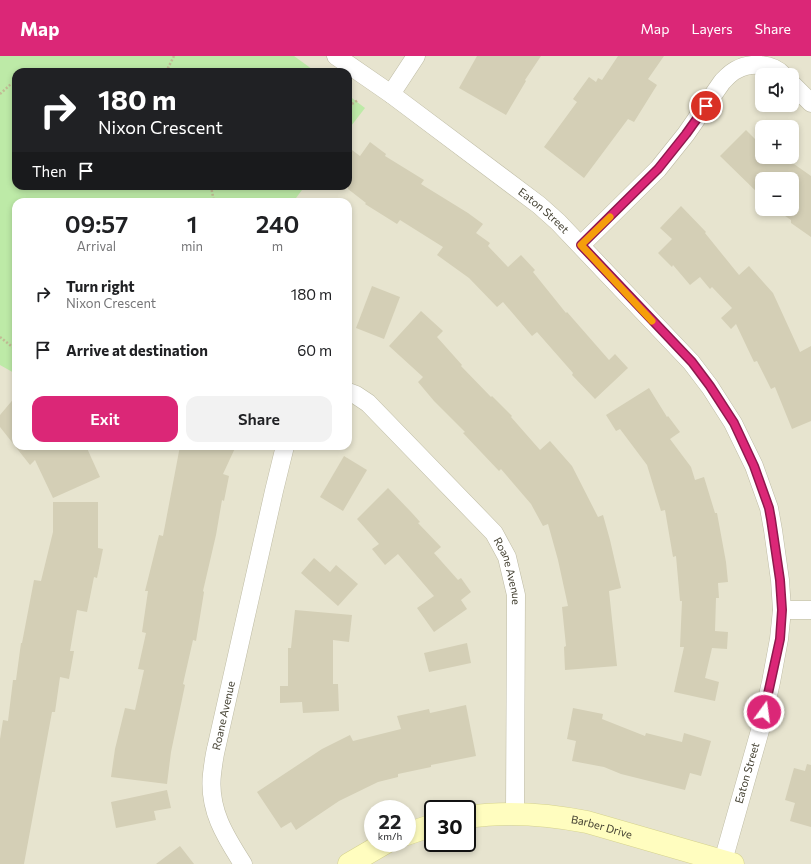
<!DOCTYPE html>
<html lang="en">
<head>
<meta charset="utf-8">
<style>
  :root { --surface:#fff; --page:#f2f2f2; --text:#202124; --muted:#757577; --accent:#db2777 }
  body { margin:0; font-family:Commissioner,sans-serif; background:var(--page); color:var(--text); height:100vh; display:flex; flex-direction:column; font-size:15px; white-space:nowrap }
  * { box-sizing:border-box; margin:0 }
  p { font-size:13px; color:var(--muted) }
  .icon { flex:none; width:22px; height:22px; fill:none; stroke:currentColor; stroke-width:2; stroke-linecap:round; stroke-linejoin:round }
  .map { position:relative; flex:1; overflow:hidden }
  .details { position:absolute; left:12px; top:142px; width:340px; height:252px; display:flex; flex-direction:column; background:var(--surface); border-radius:12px; box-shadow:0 2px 6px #0003 }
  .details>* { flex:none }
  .hud { position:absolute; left:12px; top:12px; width:340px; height:122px; border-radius:12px; box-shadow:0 2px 6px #0003; background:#202124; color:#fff; overflow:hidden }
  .tools { position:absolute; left:755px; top:12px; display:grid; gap:8px }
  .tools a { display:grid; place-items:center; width:44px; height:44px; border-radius:8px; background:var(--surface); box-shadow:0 2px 6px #0003; font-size:20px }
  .speed { position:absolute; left:364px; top:744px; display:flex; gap:8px; font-size:20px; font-weight:700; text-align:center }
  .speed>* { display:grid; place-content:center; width:52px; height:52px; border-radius:50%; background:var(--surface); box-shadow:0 2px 6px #0003; line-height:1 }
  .speed small { font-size:10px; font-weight:400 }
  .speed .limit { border:2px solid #111; border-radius:6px; background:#fff; color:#111 }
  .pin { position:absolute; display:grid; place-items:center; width:34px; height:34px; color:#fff; margin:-17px; border:2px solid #fff; border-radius:50%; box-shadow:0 1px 4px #0007 }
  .me { position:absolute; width:44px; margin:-22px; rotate:14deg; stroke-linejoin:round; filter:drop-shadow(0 0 3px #0008) }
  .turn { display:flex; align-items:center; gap:14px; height:84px; padding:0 20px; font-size:18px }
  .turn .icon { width:52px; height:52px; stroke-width:2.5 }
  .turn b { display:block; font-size:28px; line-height:34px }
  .then { display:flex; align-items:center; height:38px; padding:0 20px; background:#0003; gap:8px; font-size:15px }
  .eta { display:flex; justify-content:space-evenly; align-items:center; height:68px; text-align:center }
  .eta b { font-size:24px; font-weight:600; line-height:28px }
  .cta { display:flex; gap:8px; margin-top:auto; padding:8px 20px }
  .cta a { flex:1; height:46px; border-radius:12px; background:var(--accent); color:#fff; font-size:16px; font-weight:600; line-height:46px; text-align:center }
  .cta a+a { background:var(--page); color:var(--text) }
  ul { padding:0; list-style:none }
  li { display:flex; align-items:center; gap:12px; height:56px; padding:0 20px }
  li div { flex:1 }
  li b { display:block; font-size:15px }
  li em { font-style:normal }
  header { display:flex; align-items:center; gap:24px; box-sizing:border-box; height:56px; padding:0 20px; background:var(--accent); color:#fff }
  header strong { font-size:19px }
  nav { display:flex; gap:22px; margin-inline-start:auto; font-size:14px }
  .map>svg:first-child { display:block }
  .residential { fill:#e7e4cf; fill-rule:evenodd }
  .green { fill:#bdeaa7 }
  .building { fill:#d4cfb6 }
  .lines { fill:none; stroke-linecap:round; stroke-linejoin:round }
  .street-casing { stroke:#bebba4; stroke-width:19 }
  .secondary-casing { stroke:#d5d28e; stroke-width:23 }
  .path { stroke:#c1bb94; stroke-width:2.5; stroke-dasharray:2 2; stroke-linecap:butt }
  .street { stroke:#fff; stroke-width:18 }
  .secondary { stroke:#fffdbf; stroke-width:22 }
  .route-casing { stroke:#8e194d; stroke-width:10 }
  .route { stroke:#db2777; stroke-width:7 }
  .slow { stroke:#f59e0b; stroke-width:7 }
  .labels { text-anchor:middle; stroke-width:3.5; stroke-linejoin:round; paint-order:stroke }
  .street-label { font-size:11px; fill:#444132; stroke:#fff }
</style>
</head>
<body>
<header>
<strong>Map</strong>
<nav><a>Map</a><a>Layers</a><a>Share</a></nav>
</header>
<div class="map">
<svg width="811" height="808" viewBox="0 0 811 808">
  <rect width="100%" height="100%" fill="#f2f1e2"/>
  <path class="residential" d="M0 0H811V808H0ZM16 16H348V130H16ZM762 19H792V49H762ZM762 71H792V101H762ZM762 123H792V153H762ZM16 146H348V390H16ZM373 753H407V787H373ZM433 753H467V787H433Z"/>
  <g class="green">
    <polygon points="0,0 294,0 316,16 16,16 16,130 305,130 293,146 16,146 16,318 0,309"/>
    <polygon points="348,39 365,52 348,74"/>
  </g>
  <g class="building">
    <polygon points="477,0 541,0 525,24 526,25 506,59 459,32"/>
    <polygon points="618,0 664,0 648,23 657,29 634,66 628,63 584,122 544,91 577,46 573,43 589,21 596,26 598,22 602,24"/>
    <polygon points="746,74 762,90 762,101 784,101 811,120 811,181 791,167 791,164 775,153 792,153 792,123 762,123 762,141 720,100"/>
    <polygon points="370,86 386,98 385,100 424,124 421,128 468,157 483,168 476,177 490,187 488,190 508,211 521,199 535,214 533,216 566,257 567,256 609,304 615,298 628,312 595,343 572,319 573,317 537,276 532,280 503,246 497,251 469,222 437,199 443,191 400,164 397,168 365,148 366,147 348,133 348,91 360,100"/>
    <polygon points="681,150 706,176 705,177 739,219 749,210 773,237 800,296 811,290 811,365 792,373 775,331 771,333 757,305 754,306 736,268 731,273 721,262 732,252 712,231 710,233 700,221 690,229 673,209 672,211 658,197 672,183 660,172"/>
    <polygon points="372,230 400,241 384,283 356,272"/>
    <polygon points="421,255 443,275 437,281 462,309 461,310 491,341 492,340 512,360 511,361 540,394 550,385 572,410 598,461 603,459 610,484 621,532 609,535 617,610 565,614 564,591 566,590 562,551 568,550 558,504 548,468 543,470 531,448 501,413 499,415 463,377 465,376 434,345 418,326 423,321 389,290"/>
    <polygon points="649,332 667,361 668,360 680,376 670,383 691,411 695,424 704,421 715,457 717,457 726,506 728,526 718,527 719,542 716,542 715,575 728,576 727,593 712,592 705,622 719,626 715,645 674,636 684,591 680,591 682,545 680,545 676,500 673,501 665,454 661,455 647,409 620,373 616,375 606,359"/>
    <polygon points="16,340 16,390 86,390 100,421 53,442 35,404 30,409 0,371 0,359"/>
    <polygon points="180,390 236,390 223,418 229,420 224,445 222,444 216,479 203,535 204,536 196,585 193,584 183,628 185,629 171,696 167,728 111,721 115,693 125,652 135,654 144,614 138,613 146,577 142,576 148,535 145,535 159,479 163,480"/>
    <polygon points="344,400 367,414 343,455 320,441"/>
    <polygon points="388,432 412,457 420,466 418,467 441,491 434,497 458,524 461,522 471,536 461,544 467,553 434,576 417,552 434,540 398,498 385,509 372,493 379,488 357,463"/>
    <polygon points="53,446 98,446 98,492 103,493 97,522 94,521 87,556 77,554 70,595 74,595 69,623 60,621 55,656 52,656 24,808 0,808 0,683 3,664 8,665 13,624 16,624 21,587 22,587 34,524 41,525 53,476"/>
    <polygon points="314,502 330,516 336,509 358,528 338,550 301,517"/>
    <polygon points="295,554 352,559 349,586 333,584 333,628 338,628 339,655 303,657 302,646 280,647 280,630 288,630 288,592 291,592"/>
    <polygon points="467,587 471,607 429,616 424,597"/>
    <polygon points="466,649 476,700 431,709 431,711 398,718 398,721 378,726 339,745 296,774 291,766 281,772 257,736 322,693 350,679 353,685 401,673 397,660 429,653 430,657"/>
    <polygon points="573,652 603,658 602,663 645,680 646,677 682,686 684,677 711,685 701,720 690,717 685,734 621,718 604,711 572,705 576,685 567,683"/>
    <polygon points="807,708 811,709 811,771 790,765 795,747 785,744 794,712 805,715"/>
    <polygon points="167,734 171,752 154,755 156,764 116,772 111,746"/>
    <polygon points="180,790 194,808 156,808"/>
  </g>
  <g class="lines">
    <defs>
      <g id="street">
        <path id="s1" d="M336 0 391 38 539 149 558 166 691 306 710 331 733 367 754 410 769 452 773 474 780 524 782 554 779 583 771 626 761 671 723 805"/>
        <polyline points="792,28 811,47"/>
        <polyline points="391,38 416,0"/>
        <path d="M581 189 658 113 686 78 722 26C726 22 730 17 736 14 750 6 772 7 783 19"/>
        <path id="s2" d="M348 336 356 339 368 347 494 477 507 501 516 539 515 757"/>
        <polyline points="782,554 811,554"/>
        <path id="s3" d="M243 808C225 780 208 753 212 718 213 710 214 701 216 693L274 435 285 390"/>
      </g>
      <g id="secondary">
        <path id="s4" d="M467 761C507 755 547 758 587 766L733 808"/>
        <polyline points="407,778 433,769"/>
        <polyline points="349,808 385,787"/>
      </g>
    </defs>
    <use href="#street" class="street-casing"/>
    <use href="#secondary" class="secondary-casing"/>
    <g class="path">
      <polyline points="166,16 174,0"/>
      <polyline points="0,38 11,28 16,27"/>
      <polyline points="348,48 352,48 358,44"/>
      <polyline points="211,130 214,146"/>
      <polyline points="0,281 16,294"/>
      <polyline points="257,390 258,391"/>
    </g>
    <use href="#street" class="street"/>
    <use href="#secondary" class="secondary"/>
  </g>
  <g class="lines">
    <defs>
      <polyline id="route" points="706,50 686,78 658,113 581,189 692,306 710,330 734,367 754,410 769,452 771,463 780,524 782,554 780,583 764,656"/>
    </defs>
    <use href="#route" class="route-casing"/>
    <use href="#route" class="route"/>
    <polyline class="slow" points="610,161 581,189 652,265"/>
  </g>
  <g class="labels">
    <g class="street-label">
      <text dy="4" stroke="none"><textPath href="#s1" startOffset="259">Eaton Street</textPath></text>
      <text dy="4" stroke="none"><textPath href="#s2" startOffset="245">Roane Avenue</textPath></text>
      <text dy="4" stroke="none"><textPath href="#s3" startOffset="157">Roane Avenue</textPath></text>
      <text transform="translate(747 717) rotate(-74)" y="4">Eaton Street</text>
      <text dy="4" stroke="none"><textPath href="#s4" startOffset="136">Barber Drive</textPath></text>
    </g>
  </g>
</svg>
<div class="tools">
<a><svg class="icon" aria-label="sound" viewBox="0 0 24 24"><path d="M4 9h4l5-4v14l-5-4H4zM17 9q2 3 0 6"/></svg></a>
<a>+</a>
<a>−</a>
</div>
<div class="speed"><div>22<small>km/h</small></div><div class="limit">30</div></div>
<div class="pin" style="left:706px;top:50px;background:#d93025"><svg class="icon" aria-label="arrive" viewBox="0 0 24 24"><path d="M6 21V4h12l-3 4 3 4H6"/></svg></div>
<svg class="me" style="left:764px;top:656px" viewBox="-20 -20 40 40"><circle r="17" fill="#db2777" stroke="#fff" stroke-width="3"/><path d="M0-11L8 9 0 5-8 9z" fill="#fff"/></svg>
<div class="hud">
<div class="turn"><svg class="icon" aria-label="right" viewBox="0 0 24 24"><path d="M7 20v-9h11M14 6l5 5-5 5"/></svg><div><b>180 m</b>Nixon Crescent</div></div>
<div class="then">Then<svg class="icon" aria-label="arrive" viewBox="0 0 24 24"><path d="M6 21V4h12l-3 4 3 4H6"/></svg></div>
</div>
<section class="details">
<div class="eta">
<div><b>09:57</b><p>Arrival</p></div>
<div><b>1</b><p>min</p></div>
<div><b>240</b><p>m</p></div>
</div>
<ul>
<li><svg class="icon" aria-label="right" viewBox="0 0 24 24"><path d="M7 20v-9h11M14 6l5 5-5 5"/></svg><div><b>Turn right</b><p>Nixon Crescent</p></div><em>180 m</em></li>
<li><svg class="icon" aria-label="arrive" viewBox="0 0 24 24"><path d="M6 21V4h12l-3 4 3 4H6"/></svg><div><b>Arrive at destination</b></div><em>60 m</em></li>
</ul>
<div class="cta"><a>Exit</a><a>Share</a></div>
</section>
</div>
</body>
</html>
